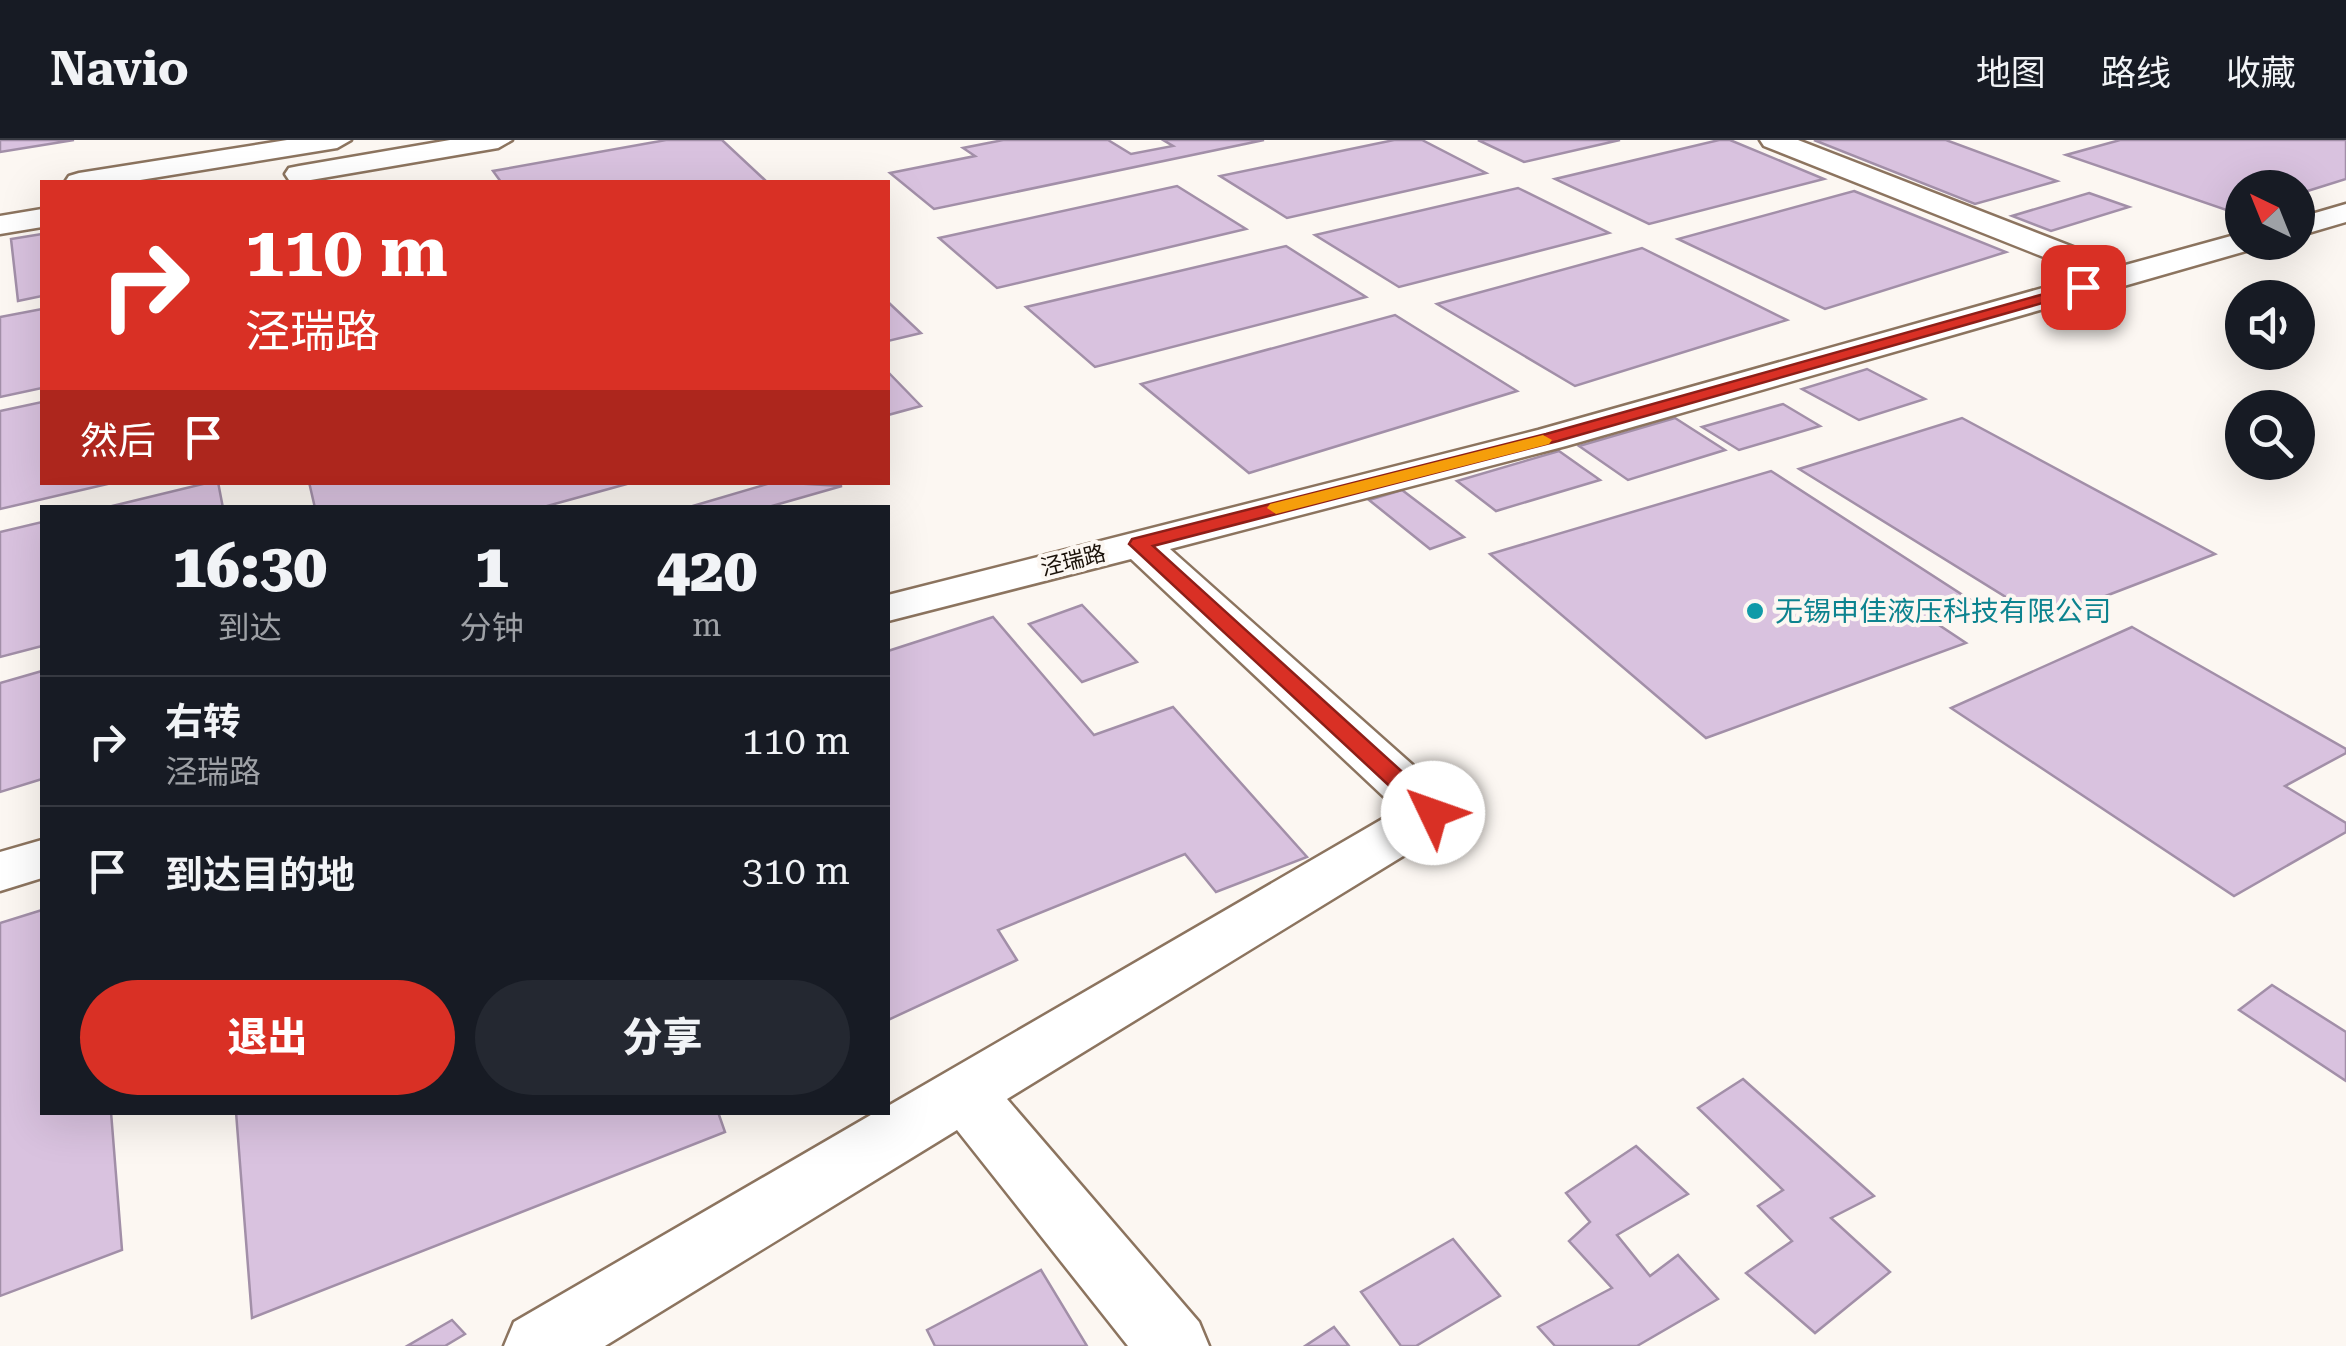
<!DOCTYPE html>
<html lang="zh">
<head>
<meta charset="utf-8">
<style>
  :root { --surface:#171b24; --page:#242831; --text:#f1f3f6; --muted:#9ea1a6; --line:#363941; --accent:#d93025 }
  body { margin:0; font-family:"Roboto Serif","Noto Sans SC",serif; background:var(--page); color:var(--text); height:100vh; display:flex; flex-direction:column; font-size:38px; white-space:nowrap }
  * { box-sizing:border-box; margin:0 }
  p { font-size:32px; color:var(--muted) }
  .icon { flex:none; width:55px; height:55px; fill:none; stroke:currentColor; stroke-width:2; stroke-linecap:round; stroke-linejoin:round }
  .map { position:relative; flex:1; overflow:hidden }
  .details { position:absolute; left:40px; top:365px; width:850px; height:610px; display:flex; flex-direction:column; background:var(--surface); border-radius:0px; box-shadow:0 10px 40px #0002 }
  .details>* { flex:none }
  .top-card { position:absolute; left:40px; top:40px; width:850px; height:305px; border-radius:0px; box-shadow:0 10px 40px #0002; background:#d93025; color:#fff; overflow:hidden }
  .needle { width:65px; rotate:317deg }
  .tools { position:absolute; left:2225px; top:30px; display:grid; gap:20px }
  .tools a { display:grid; place-items:center; width:90px; height:90px; border-radius:50%; background:var(--surface); box-shadow:0 10px 40px #0002; font-size:50px }
  .pin { position:absolute; display:grid; place-items:center; width:85px; height:85px; color:#fff; margin:-42px; border-radius:20px; box-shadow:0 5px 15px #0006 }
  .me { position:absolute; width:110px; margin:-55px; rotate:312deg; stroke-linejoin:round; filter:drop-shadow(0 0 8px #0008) }
  .turn { display:flex; align-items:center; gap:35px; height:210px; padding:0 40px; font-size:45px }
  .turn .icon { width:130px; height:130px; stroke-width:2.5 }
  .turn b { display:block; font-size:70px; line-height:85px }
  .then { display:flex; align-items:center; height:95px; padding:0 40px; background:#0003; gap:20px; font-size:38px }
  .eta { display:flex; justify-content:space-evenly; align-items:center; height:170px; text-align:center }
  .eta b { font-size:60px; font-weight:800; line-height:70px }
  .cta { display:flex; gap:20px; margin-top:auto; padding:20px 40px }
  .cta a { flex:1; height:115px; border-radius:60px; background:var(--accent); color:#fff; font-size:40px; font-weight:800; line-height:115px; text-align:center }
  .cta a+a { background:var(--page); color:var(--text) }
  ul { padding:0; list-style:none }
  li { display:flex; align-items:center; gap:30px; height:130px; padding:0 40px; border-top:2px solid var(--line) }
  li div { flex:1 }
  li b { display:block; font-size:38px }
  li em { font-style:normal }
  header { display:flex; align-items:center; gap:60px; box-sizing:border-box; height:140px; padding:0 50px; background:var(--surface); border-bottom:2px solid var(--line) }
  header strong { font-size:48px }
  nav { display:flex; gap:55px; margin-inline-start:auto; font-size:35px }
  .map>svg:first-child { display:block }
  .building { fill:#d9c2df; stroke:#a28fa8; stroke-width:2.5 }
  .lines { fill:none; stroke-linecap:round; stroke-linejoin:round }
  .minor-casing { stroke:#8c745f; stroke-width:5 }
  .minor { fill:#fff; fill-rule:evenodd }
  .route { fill:#d93025; stroke:#8d1f18; stroke-width:2.5 }
  .slow { fill:#f59e0b }
  .culture-dot { fill:#0f9aa8; stroke:#fcf7f2; stroke-width:4 }
  .labels { text-anchor:middle; stroke-width:8; stroke-linejoin:round; paint-order:stroke }
  .far-street-label { font-size:22px; fill:#1a1109; stroke:#fcf7f2 }
  .culture-label { font-size:28px; fill:#0d838f; stroke:#fcf7f2; text-anchor:start }
</style>
</head>
<body>
<header>
<strong>Navio</strong>
<nav><a>地图</a><a>路线</a><a>收藏</a></nav>
</header>
<div class="map">
<svg width="2346" height="1206" viewBox="0 0 2346 1206">
  <rect width="100%" height="100%" fill="#fcf7f2"/>
  <g class="building">
    <polygon points="0,0 74,0 0,12"/>
    <polygon points="666,0 722,0 767,42 501,42 493,31"/>
    <polygon points="1003,0 1108,0 1131,14 1173,6 1163,0 1264,0 934,69 890,33 975,16 963,8"/>
    <polygon points="1394,0 1422,0 1486,33 1287,78 1220,36"/>
    <polygon points="1478,0 1620,0 1524,22"/>
    <polygon points="1719,0 1730,0 1824,39 1649,84 1555,39"/>
    <polygon points="1814,0 1946,0 2057,41 1975,64"/>
    <polygon points="2120,0 2346,0 2346,39 2298,54 2298,48 2242,48 2242,73 2238,74 2066,15"/>
    <polygon points="1177,46 1246,89 997,148 939,98"/>
    <polygon points="1518,48 1609,93 1399,147 1315,95"/>
    <polygon points="1854,51 2006,112 1825,169 1678,99"/>
    <polygon points="2089,53 2129,67 2051,91 2012,76"/>
    <polygon points="42,94 42,156 18,161 11,99"/>
    <polygon points="1286,106 1366,157 1095,227 1026,167"/>
    <polygon points="1642,108 1787,180 1575,246 1437,164"/>
    <polygon points="888,162 921,193 888,201"/>
    <polygon points="42,169 42,248 0,257 0,177"/>
    <polygon points="1395,175 1517,251 1249,333 1141,244"/>
    <polygon points="1867,229 1925,259 1859,280 1802,249"/>
    <polygon points="888,232 921,266 888,275"/>
    <polygon points="42,262 42,342 116,342 0,369 0,271"/>
    <polygon points="1783,264 1820,286 1739,310 1702,287"/>
    <polygon points="1675,278 1725,310 1628,340 1579,306"/>
    <polygon points="1962,278 2215,414 2043,480 1799,329"/>
    <polygon points="1559,311 1600,340 1496,371 1457,341"/>
    <polygon points="1771,331 1975,463 1930,479 1966,503 1706,598 1490,414"/>
    <polygon points="211,342 218,342 223,368 104,368"/>
    <polygon points="309,342 634,342 540,368 315,368"/>
    <polygon points="774,342 842,346 765,368 686,368"/>
    <polygon points="1402,350 1464,397 1430,409 1369,360"/>
    <polygon points="42,382 42,506 0,517 0,392"/>
    <polygon points="1082,465 1137,522 1082,542 1029,484"/>
    <polygon points="993,477 1094,595 1173,567 1307,717 1216,752 1185,714 998,790 1017,820 888,880 888,511"/>
    <polygon points="2132,487 2346,609 2346,613 2285,646 2346,683 2346,692 2234,756 1951,568"/>
    <polygon points="42,531 42,639 0,652 0,543"/>
    <polygon points="42,770 42,972 111,972 122,1110 0,1156 0,783"/>
    <polygon points="2272,845 2346,892 2346,941 2239,870"/>
    <polygon points="1743,939 1874,1056 1831,1078 1890,1132 1815,1193 1746,1133 1792,1101 1758,1066 1783,1050 1698,968"/>
    <polygon points="236,972 718,972 725,992 252,1178"/>
    <polygon points="1636,1006 1688,1054 1617,1095 1650,1136 1678,1115 1718,1159 1637,1206 1555,1206 1538,1187 1612,1148 1569,1101 1590,1082 1566,1053"/>
    <polygon points="1453,1099 1500,1156 1416,1206 1401,1206 1361,1152"/>
    <polygon points="1041,1130 1087,1206 935,1206 927,1190"/>
    <polygon points="452,1180 465,1194 445,1206 407,1206"/>
    <polygon points="1334,1187 1349,1206 1305,1206"/>
  </g>
  <g class="lines">
    <defs>
      <g id="minor">
        <polygon points="287,0 351,0 337,8 128,42 65,42 69,36 79,33"/>
        <polygon points="450,0 512,0 498,8 299,42 289,40 285,34 289,28 299,26"/>
        <polygon points="1760,0 1798,0 2122,126 2242,93 2242,102 2257,102 2253,109 1566,306 1170,409 1452,660 1459,673 1452,686 1007,959 1199,1182 1209,1206 1128,1206 957,990 605,1206 504,1206 514,1182 876,972 888,972 888,966 1398,670 1131,419 888,481 888,455 1538,290 2089,135 1764,6"/>
        <polygon points="2346,64 2346,82 2298,96 2298,78"/>
        <polygon points="42,69 42,87 0,94 0,76"/>
        <polygon points="42,700 42,738 0,751 0,712"/>
      </g>
    </defs>
    <use href="#minor" class="minor-casing"/>
    <use href="#minor" class="minor"/>
  </g>
  <polygon class="route" points="2083,143 2090,147 2088,150 1558,301 1153,406 1441,667 1445,673 1433,681 1425,679 1129,404 1132,399 1546,294"/>
  <polygon class="slow" points="1543,295 1552,300 1549,304 1276,374 1267,368 1270,364"/>
  <circle class="culture-dot" cx="1755" cy="471" r="10"/>
  <g class="labels">
    <g class="far-street-label">
      <text transform="translate(1073 420) rotate(-14)" y="8">泾瑞路</text>
    </g>
    <g class="culture-label">
      <text x="1775" y="481">无锡申佳液压科技有限公司</text>
    </g>
  </g>
</svg>
<div class="tools">
<a><svg class="needle" viewBox="-14 -14 28 28"><path d="M0-13l5 13h-10z" fill="#e53935"/><path d="M0 13l5-13h-10z" fill="#9ea1a6"/></svg></a>
<a><svg class="icon" aria-label="sound" viewBox="0 0 24 24"><path d="M4 9h4l5-4v14l-5-4H4zM17 9q2 3 0 6"/></svg></a>
<a><svg class="icon" aria-label="search" viewBox="0 0 24 24"><circle cx="10" cy="10" r="6"/><path d="M15 15l6 6"/></svg></a>
</div>
<div class="pin" style="left:2083px;top:147px;background:#d93025"><svg class="icon" aria-label="arrive" viewBox="0 0 24 24"><path d="M6 21V4h12l-3 4 3 4H6"/></svg></div>
<svg class="me" style="left:1433px;top:673px" viewBox="-20 -20 40 40"><circle r="19" fill="#fff"/><path d="M0-13L10 11 0 6-10 11z" fill="#d93025"/></svg>
<div class="top-card">
<div class="turn"><svg class="icon" aria-label="right" viewBox="0 0 24 24"><path d="M7 20v-9h11M14 6l5 5-5 5"/></svg><div><b>110 m</b>泾瑞路</div></div>
<div class="then">然后<svg class="icon" aria-label="arrive" viewBox="0 0 24 24"><path d="M6 21V4h12l-3 4 3 4H6"/></svg></div>
</div>
<section class="details">
<div class="eta">
<div><b>16:30</b><p>到达</p></div>
<div><b>1</b><p>分钟</p></div>
<div><b>420</b><p>m</p></div>
</div>
<ul>
<li><svg class="icon" aria-label="right" viewBox="0 0 24 24"><path d="M7 20v-9h11M14 6l5 5-5 5"/></svg><div><b>右转</b><p>泾瑞路</p></div><em>110 m</em></li>
<li><svg class="icon" aria-label="arrive" viewBox="0 0 24 24"><path d="M6 21V4h12l-3 4 3 4H6"/></svg><div><b>到达目的地</b></div><em>310 m</em></li>
</ul>
<div class="cta"><a>退出</a><a>分享</a></div>
</section>
</div>
</body>
</html>
